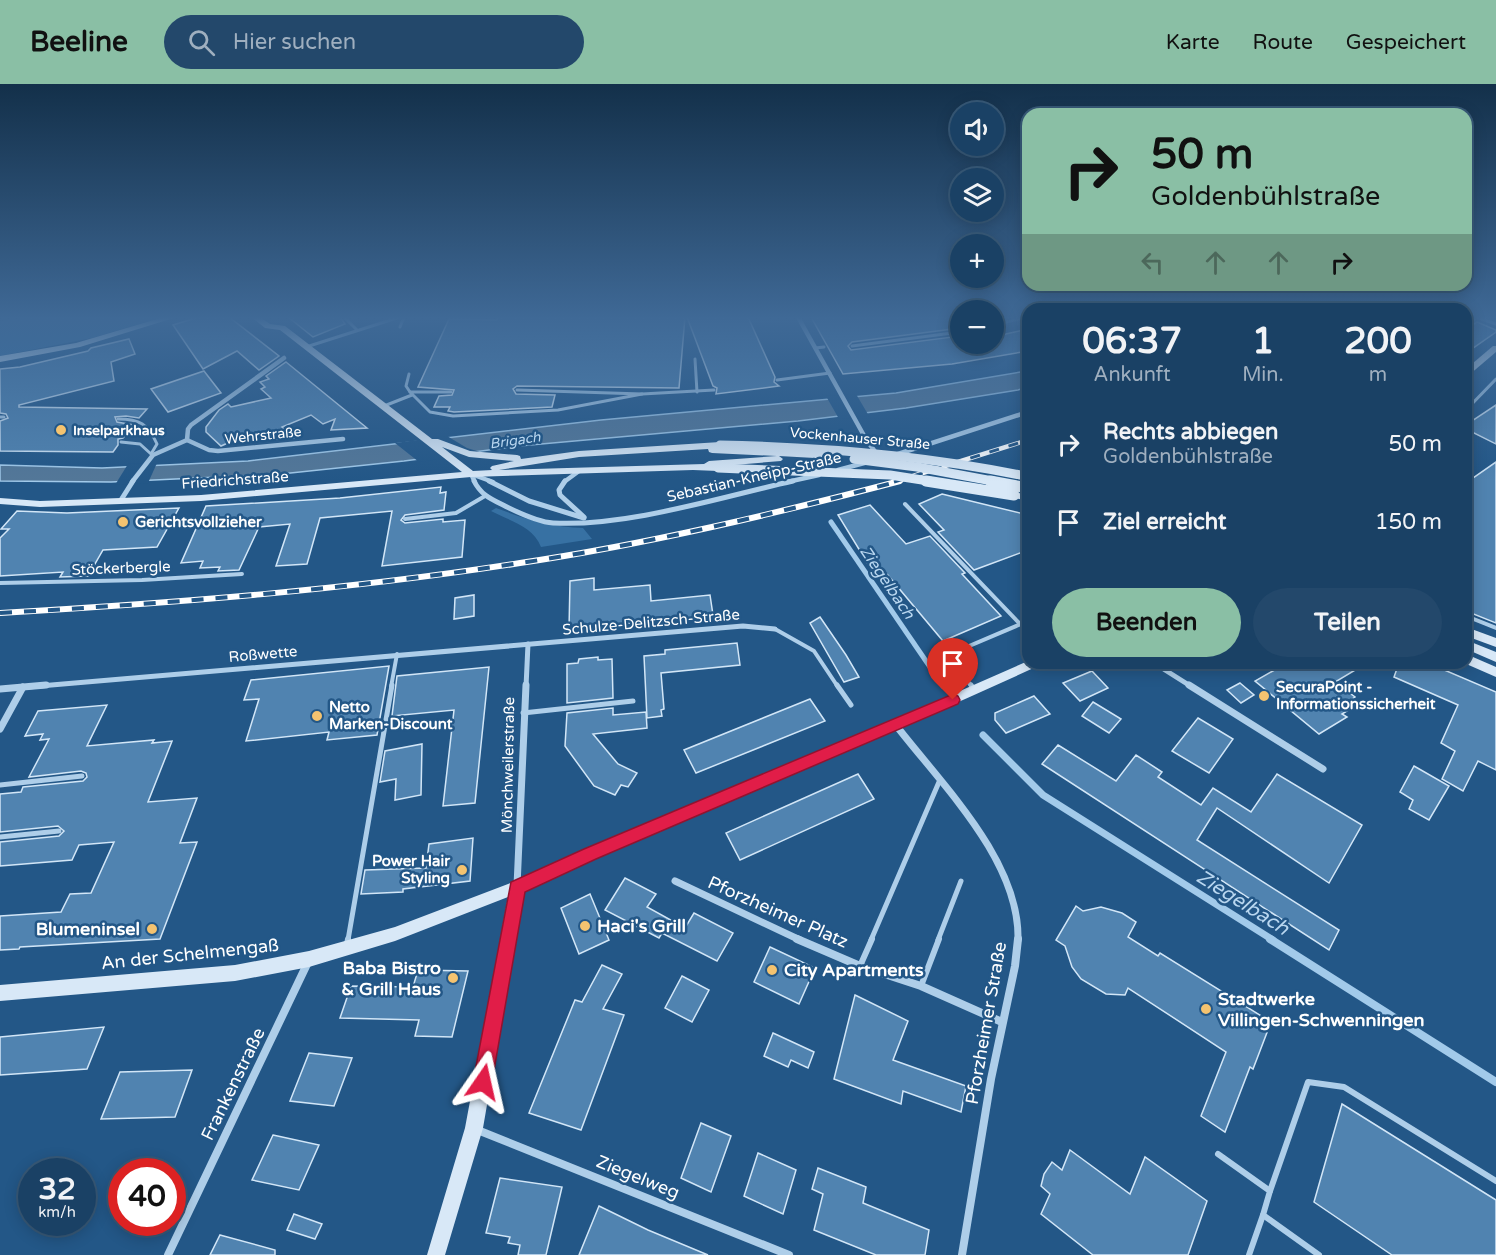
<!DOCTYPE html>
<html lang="de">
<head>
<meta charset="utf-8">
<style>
  :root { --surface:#1a4165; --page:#23486b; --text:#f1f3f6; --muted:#9fafbf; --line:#385a79; --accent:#8abfa5 }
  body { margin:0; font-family:"Varela Round",sans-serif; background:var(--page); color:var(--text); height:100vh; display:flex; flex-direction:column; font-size:22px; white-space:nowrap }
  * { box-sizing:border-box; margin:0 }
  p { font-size:20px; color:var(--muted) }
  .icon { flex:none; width:33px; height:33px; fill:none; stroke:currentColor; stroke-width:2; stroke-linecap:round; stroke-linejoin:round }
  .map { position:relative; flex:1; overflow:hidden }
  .details { position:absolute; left:1022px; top:219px; width:450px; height:366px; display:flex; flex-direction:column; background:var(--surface); border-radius:18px; box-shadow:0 3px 15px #0003,0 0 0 2px var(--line) }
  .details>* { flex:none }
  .hud { position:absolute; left:1022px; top:24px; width:450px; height:183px; border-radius:18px; box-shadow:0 3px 15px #0003,0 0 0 2px var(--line); background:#8abfa5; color:#111; overflow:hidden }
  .tools { position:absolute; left:950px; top:18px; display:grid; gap:12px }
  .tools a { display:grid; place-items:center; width:54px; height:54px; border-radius:50%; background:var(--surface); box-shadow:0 3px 15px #0003,0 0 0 2px var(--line); font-size:30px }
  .speed { position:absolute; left:18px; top:1074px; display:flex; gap:12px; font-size:30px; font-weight:700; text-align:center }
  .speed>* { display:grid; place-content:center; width:78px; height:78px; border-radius:50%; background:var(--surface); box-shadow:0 3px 15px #0003,0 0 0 2px var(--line); line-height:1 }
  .speed small { font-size:15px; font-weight:400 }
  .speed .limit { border:9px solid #d22; background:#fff; color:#111 }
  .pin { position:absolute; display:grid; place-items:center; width:51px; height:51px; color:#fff; margin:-62px -26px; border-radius:50% 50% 50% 0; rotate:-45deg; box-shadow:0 0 6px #0007 }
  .pin .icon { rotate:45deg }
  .me { position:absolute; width:66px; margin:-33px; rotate:11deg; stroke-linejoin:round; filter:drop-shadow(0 0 4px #0008) }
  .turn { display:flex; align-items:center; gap:21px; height:126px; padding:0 30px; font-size:27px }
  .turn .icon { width:78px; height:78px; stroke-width:2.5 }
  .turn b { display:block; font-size:42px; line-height:51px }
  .lanes { display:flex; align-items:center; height:57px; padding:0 30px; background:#0003; justify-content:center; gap:30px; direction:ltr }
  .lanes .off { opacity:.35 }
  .eta { display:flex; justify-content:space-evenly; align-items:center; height:102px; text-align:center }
  .eta b { font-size:36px; font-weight:700; line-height:42px }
  .button { display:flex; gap:12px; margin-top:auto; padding:12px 30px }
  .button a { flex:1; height:69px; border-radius:36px; background:var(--accent); color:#111; font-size:24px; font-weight:700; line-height:69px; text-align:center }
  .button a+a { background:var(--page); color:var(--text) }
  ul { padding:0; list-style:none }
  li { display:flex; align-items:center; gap:18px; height:78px; padding:0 30px }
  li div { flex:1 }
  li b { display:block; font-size:22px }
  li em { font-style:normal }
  header { display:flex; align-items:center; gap:36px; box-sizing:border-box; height:84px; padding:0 30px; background:var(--accent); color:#111 }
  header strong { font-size:28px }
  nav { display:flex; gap:33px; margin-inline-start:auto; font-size:21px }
  .search { width:420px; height:54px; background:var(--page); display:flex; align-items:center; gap:15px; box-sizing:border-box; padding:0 21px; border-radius:33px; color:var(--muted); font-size:22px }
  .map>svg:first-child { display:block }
  .green { fill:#3771a3 }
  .water { fill:#537798; stroke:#a2caea; stroke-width:1.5 }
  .pier { fill:#235787 }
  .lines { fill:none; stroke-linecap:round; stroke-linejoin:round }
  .stream-far2 { stroke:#a2caea; stroke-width:5 }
  .stream-far1 { stroke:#a2caea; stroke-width:7 }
  .stream { stroke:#a2caea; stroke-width:8 }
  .building { fill:#5083b0; stroke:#d2e6f7; stroke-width:1.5 }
  .lane-far3 { stroke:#aecee9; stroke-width:3 }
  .lane-far2 { stroke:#aecee9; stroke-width:4 }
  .lane-far1 { stroke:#aecee9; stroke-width:5 }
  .lane { stroke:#aecee9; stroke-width:6 }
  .street-far3 { stroke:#aecee9; stroke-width:4.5 }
  .street-far2 { stroke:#aecee9; stroke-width:5 }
  .street-far1 { stroke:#aecee9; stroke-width:7 }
  .street { stroke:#aecee9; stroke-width:8 }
  .secondary { fill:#d8e8f7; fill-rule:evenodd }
  .rail-far1-casing { stroke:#fff; stroke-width:4.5 }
  .rail-casing { stroke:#fff; stroke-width:6 }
  .rail-far1 { stroke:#235787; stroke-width:3; stroke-dasharray:10; stroke-linecap:butt }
  .rail { stroke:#235787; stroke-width:4; stroke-dasharray:12; stroke-linecap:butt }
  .secondary-bridge-far1 { stroke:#d8e8f7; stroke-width:9 }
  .secondary-bridge { stroke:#d8e8f7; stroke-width:11 }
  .route { fill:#e11d48; stroke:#92132f; stroke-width:1.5 }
  .poi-dot { fill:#f4c370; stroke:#235787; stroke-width:2 }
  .labels { text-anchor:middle; stroke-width:5; stroke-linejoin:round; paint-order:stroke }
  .far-poi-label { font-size:14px; font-weight:bold; fill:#fff; stroke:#235787; text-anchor:start }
  .far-street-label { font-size:14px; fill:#fff; stroke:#235787 }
  .far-water-label { font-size:14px; font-style:italic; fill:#b9d7f0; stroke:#235787 }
  .street-label { font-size:15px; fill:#fff; stroke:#235787 }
  .poi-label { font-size:15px; font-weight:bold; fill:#fff; stroke:#235787; text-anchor:start }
  .water-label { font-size:16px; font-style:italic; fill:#b9d7f0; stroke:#235787 }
  .near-street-label { font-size:18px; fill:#fff; stroke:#235787 }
  .near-poi-label { font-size:18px; font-weight:bold; fill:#fff; stroke:#235787; text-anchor:start }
  .near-water-label { font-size:20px; font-style:italic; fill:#b9d7f0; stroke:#235787 }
</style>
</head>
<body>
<header>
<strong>Beeline</strong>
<div class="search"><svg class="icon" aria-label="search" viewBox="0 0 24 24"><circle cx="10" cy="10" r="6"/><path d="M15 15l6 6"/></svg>Hier suchen</div>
<nav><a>Karte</a><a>Route</a><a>Gespeichert</a></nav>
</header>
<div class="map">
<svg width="1496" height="1171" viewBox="0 0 1496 1171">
  <rect width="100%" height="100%" fill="#235787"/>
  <g class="green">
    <polygon points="34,233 162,233 92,254 0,272 0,237"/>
    <path d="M496 424C525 435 552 443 583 444L592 455 541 463C533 442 510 437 491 427Z"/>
  </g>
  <polygon class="water" points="1027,287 1027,303 1018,306 906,324 798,337 519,362 404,377 281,390 111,398 0,397 0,381 102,384 248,377 601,336 896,309"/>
  <g class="pier">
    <polygon points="856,310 869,332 839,335 826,312"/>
    <polygon points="447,352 467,364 483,369 419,378 395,359"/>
    <polygon points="157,379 148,399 115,401 128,380"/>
  </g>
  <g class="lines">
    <polyline class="stream-far2" points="831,438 943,602"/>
    <polyline class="stream-far1" points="983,651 1043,711 1273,856"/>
    <polyline class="stream" points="1270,855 1496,998"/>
  </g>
  <g class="building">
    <polygon points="199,233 229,233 279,272 259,286 237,267 203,285 173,241"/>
    <polygon points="288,233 340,233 345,240 313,253"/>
    <polygon points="498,233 685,233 679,304 517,302 513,305 516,310 555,311 552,323 454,328 448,327 450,323 434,323 439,312 452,311 454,306 418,303 449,235 497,236"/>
    <polygon points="687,233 748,233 775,293 774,298 779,302 716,310 717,304 713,302"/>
    <polygon points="811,233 960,233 960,244 852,258 848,262 851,266 960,252 960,260 993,260 993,245 1000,243 1001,251 1028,245 1028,267 952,280 843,290"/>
    <polygon points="1477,238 1496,246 1496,248 1466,269 1466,245"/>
    <polygon points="129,255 135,270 111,278 114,297 19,321 19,323 147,325 139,334 126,332 115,333 117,338 134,341 123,354 118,355 118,361 113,368 0,367 0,337 8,334 6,330 0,329 0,285 20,283 88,267 91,264"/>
    <polygon points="286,278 367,344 331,346 335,335 323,340 311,331 282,343 293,354 230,358 221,362 206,348 206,343 219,326 228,320 231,323 271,314 261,305 265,303 260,298 269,295 266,292"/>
    <polygon points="204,287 221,309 168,328 151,305"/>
    <polygon points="1496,321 1496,360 1466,345 1466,341"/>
    <polygon points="1496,378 1496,539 1466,527 1466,399"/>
    <polygon points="441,403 440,409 446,408 444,426 405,431 401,436 405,439 443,435 443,438 465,436 462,473 382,482 392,427 320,434 307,480 276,482 290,440 259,443 239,486 218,487 220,483 200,484 203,477 181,479 206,422 340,414"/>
    <polygon points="942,410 1028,431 1028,466 974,486 938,448 944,446 919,420"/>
    <polygon points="870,421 906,460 930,452 965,489 962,490 1001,532 943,557 886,489 876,493 838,431"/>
    <polygon points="179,424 157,463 103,466 88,492 60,493 63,488 0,492 0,454 9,445 1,445 17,427 67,429"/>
    <polygon points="594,494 594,506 650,501 651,517 710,511 713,531 569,545 570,497"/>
    <polygon points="474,511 474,532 454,535 455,514"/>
    <polygon points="820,533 846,571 859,593 844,598 810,539"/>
    <polygon points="737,559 740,581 661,589 664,625 661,626 662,632 647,634 644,572 665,570 665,566"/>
    <polygon points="598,573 598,576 612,575 613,614 567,619 567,580 578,579 579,575"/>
    <polygon points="1287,579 1367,579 1335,598 1355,613 1349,617 1355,622 1342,630 1347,633 1319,650 1255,597"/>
    <polygon points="1399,579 1428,579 1496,608 1496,686 1478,677 1463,707 1442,695 1455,667 1441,659 1458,621 1394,593"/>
    <polygon points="389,582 377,651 327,656 329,648 246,657 259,615 244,616 251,596"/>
    <polygon points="489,583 475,719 443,722 454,626 392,632 397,592"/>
    <polygon points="1092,587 1108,604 1080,617 1063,599"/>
    <polygon points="1240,599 1254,611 1241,619 1227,606"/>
    <polygon points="1034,612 1050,630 1006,649 995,636 995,629"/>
    <polygon points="810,615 825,637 696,689 684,666"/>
    <polygon points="1093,618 1121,635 1109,649 1082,632"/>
    <polygon points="107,621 87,662 154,656 152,659 172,657 148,718 197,714 180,759 197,758 160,855 20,863 19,865 0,866 0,832 61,828 70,810 91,809 114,758 79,761 72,776 0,782 0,758 59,752 64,747 58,742 0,748 0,710 21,708 23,703 83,697 87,693 86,689 81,687 29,693 49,655 40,656 43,650 25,652 38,627"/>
    <polygon points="613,624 613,631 646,628 647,644 593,650 618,680 637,689 628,703 621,701 615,711 594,702 565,662 567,629"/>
    <polygon points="1198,634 1233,655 1209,689 1172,667"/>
    <polygon points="422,660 421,711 395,716 396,695 380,698 385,667"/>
    <polygon points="1058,661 1116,697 1136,671 1162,688 1158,693 1201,721 1213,704 1251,728 1277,690 1362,741 1329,799 1217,724 1197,756 1339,846 1329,866 1042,680"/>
    <polygon points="1414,682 1449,702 1429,736 1409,725 1413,716 1400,708"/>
    <polygon points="858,690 874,715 740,776 726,749"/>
    <polygon points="473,754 470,797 403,805 403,808 361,810 365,786 426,784 429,760"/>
    <polygon points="625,794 656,810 647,823 685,844 694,829 733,849 717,877 662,849 659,854 605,826"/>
    <polygon points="590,810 609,856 579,870 561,824"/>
    <polygon points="1076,822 1083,827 1101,823 1122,829 1136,838 1128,853 1158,872 1160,869 1271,938 1253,985 1250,983 1225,1048 1201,1032 1226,968 1128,904 1125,911 1106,910 1081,895 1072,883 1065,862 1056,856"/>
    <polygon points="770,863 815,884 799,920 754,898"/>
    <polygon points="602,881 622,890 603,925 624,931 581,1046 529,1029 575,916 582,918"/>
    <polygon points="418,886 468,887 452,953 415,952 419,936 340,934 351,902 413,903"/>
    <polygon points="682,892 709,906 692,938 665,924"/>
    <polygon points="855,911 908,937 893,976 966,1002 961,1028 903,1007 901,1020 834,995"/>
    <polygon points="104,943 87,985 0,991 0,953"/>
    <polygon points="773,949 814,968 808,984 791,976 788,983 764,972"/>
    <polygon points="309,969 352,974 334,1022 290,1017"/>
    <polygon points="192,986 175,1033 101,1035 120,988"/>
    <polygon points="1342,1020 1496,1116 1496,1171 1392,1171 1314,1118"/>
    <polygon points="701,1039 731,1052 711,1108 681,1094"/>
    <polygon points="273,1051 319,1061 299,1106 252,1096"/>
    <polygon points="1070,1066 1130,1110 1145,1073 1207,1117 1188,1171 1093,1171 1041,1130 1050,1110 1041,1102 1044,1090 1052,1078 1062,1086"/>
    <polygon points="758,1069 796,1086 783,1130 744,1112"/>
    <polygon points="818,1084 866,1103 863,1119 929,1146 925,1171 876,1171 814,1146 823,1110 812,1105"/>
    <polygon points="500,1094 562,1103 546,1171 518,1171 520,1161 508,1159 510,1153 486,1149"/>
    <polygon points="599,1122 648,1146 708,1171 579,1171"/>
    <polygon points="294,1130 322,1140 315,1155 287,1146"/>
    <polygon points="220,1151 275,1166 275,1171 210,1171"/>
  </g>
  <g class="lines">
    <g class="lane-far3">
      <polyline points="344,233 357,246"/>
      <polyline points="993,241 1028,233"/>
      <polyline points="1466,241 1477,233 1496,240"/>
      <polyline points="400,243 404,233"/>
      <polyline points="852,262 960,248"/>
      <polyline points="306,263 400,233"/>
      <polyline points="815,264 824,263"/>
      <polyline points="695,275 697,308"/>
      <polyline points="409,290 406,302 410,308"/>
      <polyline points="777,296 830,289"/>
      <polyline points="517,306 642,310 714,306"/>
      <polyline points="451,308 410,308 430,328 453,332 558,326 642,310"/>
      <polyline points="384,322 412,311"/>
      <polyline points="1466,326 1496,295"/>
      <polyline points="0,333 4,333"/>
      <path d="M118 335C140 335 148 340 157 360L151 370 140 360 121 358"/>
    </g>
    <g class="lane-far2">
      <polyline points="905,420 1020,540"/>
      <polyline points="405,435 456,429 485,412"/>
      <polyline points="0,499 142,496 242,490"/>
      <polyline points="1466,532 1496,544"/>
      <polyline points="775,545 814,567 838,603"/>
      <polyline points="391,603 397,570"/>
      <polyline points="972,603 948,571 1028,537"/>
    </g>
    <g class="lane-far1">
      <polyline points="837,601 851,621"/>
      <polyline points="971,601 974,605"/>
      <polyline points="523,629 633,617"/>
      <polyline points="0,701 82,692"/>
      <polyline points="0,753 59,747"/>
      <polyline points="348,856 392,601"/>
      <polyline points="871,856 939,698"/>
      <polyline points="938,856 961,797"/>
    </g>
    <g class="lane">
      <polyline points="347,860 348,855"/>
      <polyline points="860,882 872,855"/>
      <polyline points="921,902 939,855"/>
      <polyline points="1218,1070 1270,1107 1263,1131 1319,1171"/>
      <polyline points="1270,1107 1308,998 1344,1003 1496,1097"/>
      <polyline points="1249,1171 1263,1131"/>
    </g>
    <g class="street-far3">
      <polyline points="798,233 867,357 877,370"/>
      <polyline points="187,356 209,366 218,367 343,355"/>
      <polyline points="898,370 1028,328"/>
      <polyline points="838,386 868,378"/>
      <polyline points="471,390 475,398"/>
      <polyline points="471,390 493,398"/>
      <polyline points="132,398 153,371 187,356 188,345 191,341 284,274"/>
      <polyline points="564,398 579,387"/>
      <polyline points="787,398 819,391"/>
    </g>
    <g class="street-far2">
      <path d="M474 397C481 411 491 415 505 422 519 429 538 438 553 439 627 443 721 413 793 397"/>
      <polyline points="489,397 529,417 584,434"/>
      <polyline points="565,397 559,406 560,411 584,433"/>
      <polyline points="121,416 133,397"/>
      <polyline points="1154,579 1192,603"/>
      <polyline points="28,603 743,542 775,545"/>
      <polyline points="526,603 528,560"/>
    </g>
    <g class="street-far1">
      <polyline points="1189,601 1323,685"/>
      <polyline points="0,605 46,601"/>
      <path d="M895 640C941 700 1020 776 1018 856"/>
      <polyline points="0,645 23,603"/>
      <polyline points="675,797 800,856"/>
      <polyline points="517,802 526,601"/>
    </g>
    <g class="street">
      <polyline points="797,855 860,882 921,902 1002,938"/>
      <polyline points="475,1045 789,1171"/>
      <polyline points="168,1171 309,876"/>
      <polyline points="962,1171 991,995 1015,882 1018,855"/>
    </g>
    <g class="secondary">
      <polygon points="164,233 177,233 80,263 0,278 0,272 76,259"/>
      <path d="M251 233H260L270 240 285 242 432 355H438L470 367 517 371 520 372 521 375 579 367 720 358 725 361 721 364 833 369 838 372 833 375 779 372 783 375 781 377 722 382 721 386 718 387 693 386 471 393 201 417 40 423 0 420V414L40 417 201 411 462 388 280 246 265 244ZM442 363 469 373 514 377 492 382 490 384 492 386 473 387ZM708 365 709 368 712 369 777 372 709 377 704 380 499 386 579 373Z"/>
      <polygon points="1493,262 1496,262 1496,268 1469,291 1466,291 1466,285"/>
      <polygon points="1014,408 1028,411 1028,417 1010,413 1010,409"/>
      <polygon points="1466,543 1496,554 1496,563 1466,552"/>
      <polygon points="1466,556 1496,568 1496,578 1466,565"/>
      <polygon points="1466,570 1496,583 1496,593 1464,579 1466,579"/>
      <path d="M1028 577V579H1040L1038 582C868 660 694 729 524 807L483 1044 445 1171H427L465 1044 508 813 395 857 309 883 235 897 0 917V901L235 881 309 867 395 843 513 798 585 765 928 621Z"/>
    </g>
    <defs>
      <polyline id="rail-far1" points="894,398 1028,356"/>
      <path id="rail" d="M0 529C174 519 347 506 520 479 648 460 774 430 900 397"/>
    </defs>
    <use href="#rail-far1" class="rail-far1-casing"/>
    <use href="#rail" class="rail-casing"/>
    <use href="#rail-far1" class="rail-far1"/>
    <use href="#rail" class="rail"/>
    <g class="secondary-bridge-far1">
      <path d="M720 361C821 363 921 371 1020 391"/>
      <polyline points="854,375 917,383 998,398"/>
      <polyline points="718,384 890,391 935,398"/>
    </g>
    <g class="secondary-bridge">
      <polyline points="926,397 1014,411"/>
      <polyline points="990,397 1028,404"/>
    </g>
  </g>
  <linearGradient id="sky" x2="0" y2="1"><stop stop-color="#13304a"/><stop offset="0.59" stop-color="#3f6996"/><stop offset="1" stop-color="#3f6996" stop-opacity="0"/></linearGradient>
  <rect width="1496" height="397" fill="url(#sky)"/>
  <polygon class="route" points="953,610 958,612 960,616 958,620 596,775 525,808 492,998 489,1005 483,1007 476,1005 473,998 511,798 584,765"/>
  <g class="poi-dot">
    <circle cx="61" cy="346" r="6"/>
    <circle cx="123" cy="438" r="6"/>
    <circle cx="1264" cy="612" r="6"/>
    <circle cx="317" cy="632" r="6"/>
    <circle cx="462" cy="786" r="6"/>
    <circle cx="585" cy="842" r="6"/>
    <circle cx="152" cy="845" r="6"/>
    <circle cx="772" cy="886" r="6"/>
    <circle cx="453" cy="894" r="6"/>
    <circle cx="1206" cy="925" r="6"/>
  </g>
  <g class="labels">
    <g class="far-poi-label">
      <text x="73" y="351">Inselparkhaus</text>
    </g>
    <g class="far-street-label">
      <text transform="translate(263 351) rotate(-6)" y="5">Wehrstraße</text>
      <text transform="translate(860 354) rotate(5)" y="5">Vockenhauser Straße</text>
    </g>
    <g class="far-water-label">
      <text transform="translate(515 356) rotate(-8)" y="5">Brigach</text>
    </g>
    <g class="street-label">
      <text transform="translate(754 393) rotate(-13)" y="5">Sebastian-Kneipp-Straße</text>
      <text transform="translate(235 396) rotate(-4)" y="5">Friedrichstraße</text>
      <text transform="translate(121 484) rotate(-2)" y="5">Stöckerbergle</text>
      <text transform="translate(651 538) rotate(-5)" y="5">Schulze-Delitzsch-Straße</text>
      <text transform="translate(263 570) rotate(-5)" y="5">Roßwette</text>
      <text transform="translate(508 681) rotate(-89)" y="5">Mönchweilerstraße</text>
    </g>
    <g class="poi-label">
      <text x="135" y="443">Gerichtsvollzieher</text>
      <text x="1276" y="608">SecuraPoint -<tspan x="1276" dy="17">Informationssicherheit</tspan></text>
      <text x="329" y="628">Netto<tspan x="329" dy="17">Marken-Discount</tspan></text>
      <text x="450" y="782" text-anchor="end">Power Hair<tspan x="450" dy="17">Styling</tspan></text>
    </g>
    <g class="water-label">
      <text transform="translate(888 498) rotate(56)" y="6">Ziegelbach</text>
    </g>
    <g class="near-street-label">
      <text transform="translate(778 828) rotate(24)" y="6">Pforzheimer Platz</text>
      <text transform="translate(190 870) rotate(-6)" y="6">An der Schelmengaß</text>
      <text transform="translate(986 939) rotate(-80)" y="6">Pforzheimer Straße</text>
      <text transform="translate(233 1000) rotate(-64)" y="6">Frankenstraße</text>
      <text transform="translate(638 1093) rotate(22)" y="6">Ziegelweg</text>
    </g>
    <g class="near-poi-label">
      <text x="597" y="848">Haci's Grill</text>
      <text x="140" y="851" text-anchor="end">Blumeninsel</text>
      <text x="441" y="890" text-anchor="end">Baba Bistro<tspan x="441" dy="21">&amp; Grill Haus</tspan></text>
      <text x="784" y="892">City Apartments</text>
      <text x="1218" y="921">Stadtwerke<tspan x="1218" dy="21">Villingen-Schwenningen</tspan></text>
    </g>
    <g class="near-water-label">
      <text transform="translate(1243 818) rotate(32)" y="7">Ziegelbach</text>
    </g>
  </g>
</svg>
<div class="tools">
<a><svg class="icon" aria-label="sound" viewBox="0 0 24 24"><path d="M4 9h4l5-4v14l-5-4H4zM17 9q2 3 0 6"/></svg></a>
<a><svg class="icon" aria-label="layers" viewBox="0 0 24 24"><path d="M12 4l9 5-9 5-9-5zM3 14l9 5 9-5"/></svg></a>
<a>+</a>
<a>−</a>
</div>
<div class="speed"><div>32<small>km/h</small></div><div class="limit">40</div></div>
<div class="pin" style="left:953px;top:616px;background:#d93025"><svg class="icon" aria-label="arrive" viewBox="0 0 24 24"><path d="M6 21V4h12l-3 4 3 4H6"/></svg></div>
<svg class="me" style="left:483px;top:998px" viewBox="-20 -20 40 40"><path d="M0-17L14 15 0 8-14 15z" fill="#e11d48" stroke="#fff" stroke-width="4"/></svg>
<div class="hud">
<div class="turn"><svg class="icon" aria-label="right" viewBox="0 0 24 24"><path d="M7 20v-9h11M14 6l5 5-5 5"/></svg><div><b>50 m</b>Goldenbühlstraße</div></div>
<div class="lanes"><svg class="icon off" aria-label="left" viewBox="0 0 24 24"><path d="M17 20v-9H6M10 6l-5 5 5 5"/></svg><svg class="icon off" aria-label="ahead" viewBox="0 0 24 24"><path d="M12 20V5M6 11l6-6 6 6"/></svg><svg class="icon off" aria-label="ahead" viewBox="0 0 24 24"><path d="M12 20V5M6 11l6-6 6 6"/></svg><svg class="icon" aria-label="right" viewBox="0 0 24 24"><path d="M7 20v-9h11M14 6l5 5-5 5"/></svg></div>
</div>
<section class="details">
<div class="eta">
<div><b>06:37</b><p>Ankunft</p></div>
<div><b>1</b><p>Min.</p></div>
<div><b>200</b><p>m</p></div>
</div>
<ul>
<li><svg class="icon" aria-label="right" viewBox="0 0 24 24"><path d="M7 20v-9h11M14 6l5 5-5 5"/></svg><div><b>Rechts abbiegen</b><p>Goldenbühlstraße</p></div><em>50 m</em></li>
<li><svg class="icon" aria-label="arrive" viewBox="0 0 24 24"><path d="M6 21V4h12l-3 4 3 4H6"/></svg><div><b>Ziel erreicht</b></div><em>150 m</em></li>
</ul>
<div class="button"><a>Beenden</a><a>Teilen</a></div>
</section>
</div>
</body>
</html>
